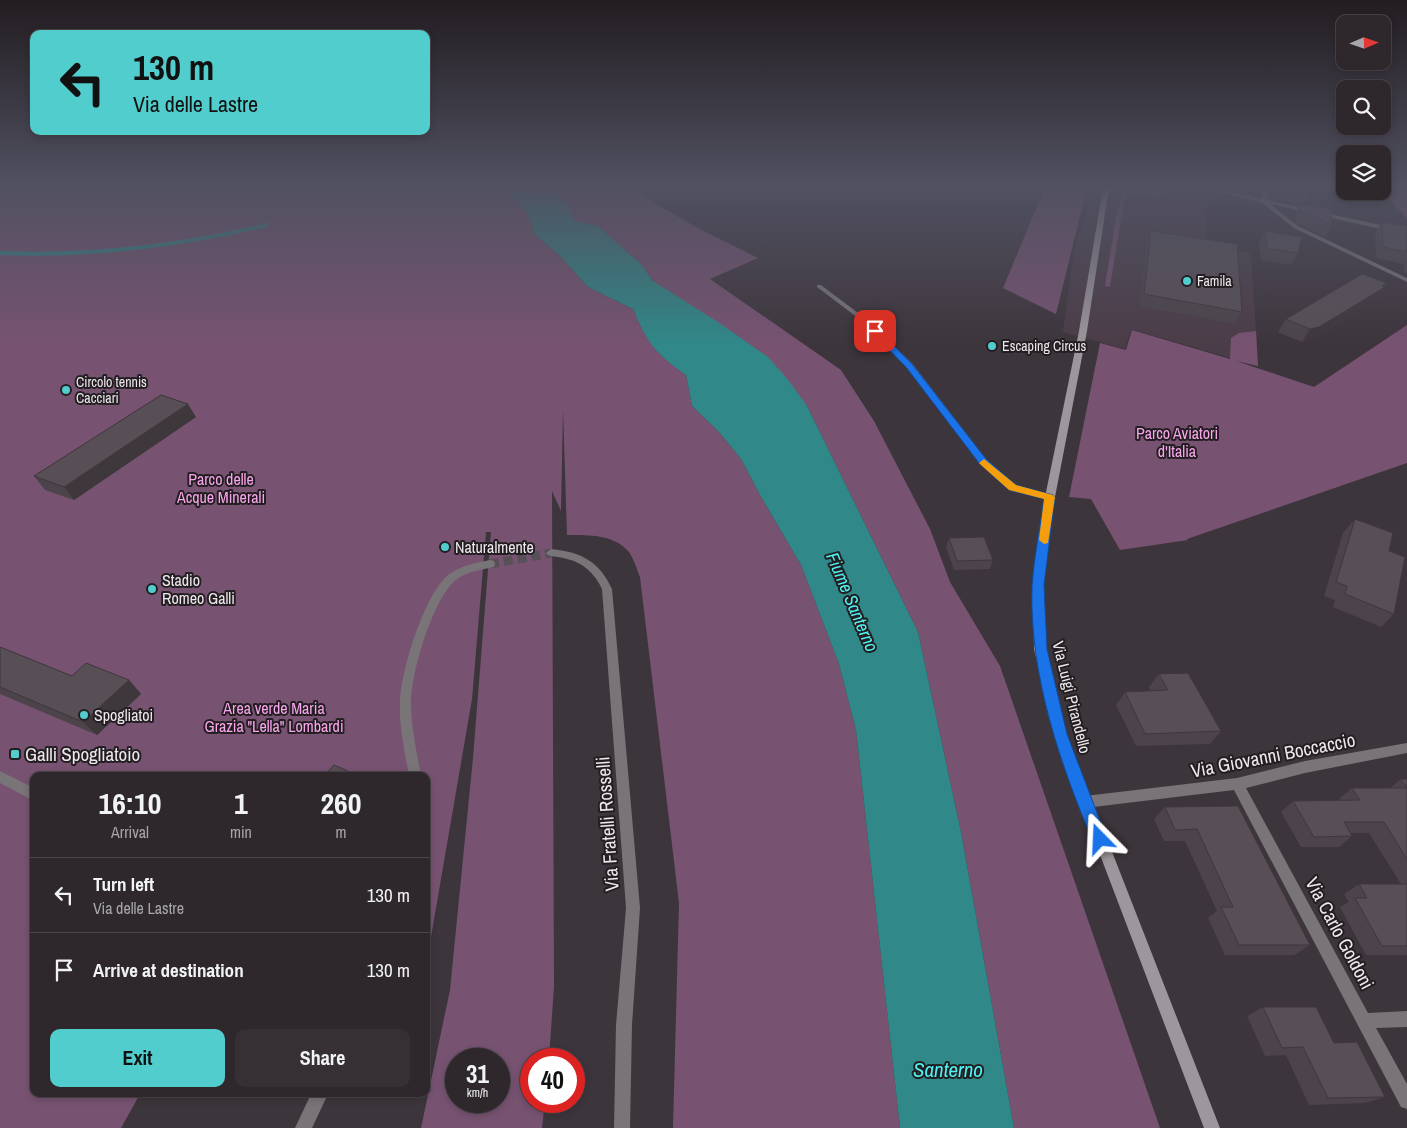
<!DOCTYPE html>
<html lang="en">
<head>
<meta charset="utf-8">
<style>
  :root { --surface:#2e282d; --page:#363035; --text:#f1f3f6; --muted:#a7a6aa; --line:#494449; --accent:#52cdcd }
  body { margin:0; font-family:"Archivo Narrow",sans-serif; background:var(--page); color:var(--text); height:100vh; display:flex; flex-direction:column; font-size:19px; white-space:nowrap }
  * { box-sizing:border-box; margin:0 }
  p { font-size:16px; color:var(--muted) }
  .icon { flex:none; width:28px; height:28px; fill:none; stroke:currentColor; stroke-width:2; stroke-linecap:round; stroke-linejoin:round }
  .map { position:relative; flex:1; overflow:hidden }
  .panel { position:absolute; left:30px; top:772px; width:400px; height:325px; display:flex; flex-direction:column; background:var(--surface); border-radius:10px; box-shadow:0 2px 8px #0003,0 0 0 1px var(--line) }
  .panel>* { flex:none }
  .banner { position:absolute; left:30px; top:30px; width:400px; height:105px; border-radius:10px; box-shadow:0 2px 8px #0003,0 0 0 1px var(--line); background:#52cdcd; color:#111; overflow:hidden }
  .needle { width:32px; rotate:88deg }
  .controls { position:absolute; left:1336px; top:15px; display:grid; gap:10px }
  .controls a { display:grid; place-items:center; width:55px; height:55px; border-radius:10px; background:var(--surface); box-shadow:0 2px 8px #0003,0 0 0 1px var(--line); font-size:25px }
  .speed { position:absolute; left:445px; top:1048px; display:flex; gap:10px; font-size:25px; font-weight:700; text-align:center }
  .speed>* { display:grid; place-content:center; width:65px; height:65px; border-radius:50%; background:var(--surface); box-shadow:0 2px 8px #0003,0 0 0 1px var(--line); line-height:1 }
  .speed small { font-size:12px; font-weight:400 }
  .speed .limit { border:8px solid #d22; background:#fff; color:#111 }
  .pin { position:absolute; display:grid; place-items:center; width:42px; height:42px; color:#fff; margin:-21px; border-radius:10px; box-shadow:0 2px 8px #0006 }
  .me { position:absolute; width:55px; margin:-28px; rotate:339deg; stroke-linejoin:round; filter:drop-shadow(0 0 4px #0008) }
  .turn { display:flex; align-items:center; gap:18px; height:105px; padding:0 20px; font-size:22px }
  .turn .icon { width:65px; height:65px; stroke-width:2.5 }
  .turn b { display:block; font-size:35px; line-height:42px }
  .eta { display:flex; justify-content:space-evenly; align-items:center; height:85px; text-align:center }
  .eta b { font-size:30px; font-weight:700; line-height:35px }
  .button { display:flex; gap:10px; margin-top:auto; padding:10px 20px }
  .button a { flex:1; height:58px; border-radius:10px; background:var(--accent); color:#111; font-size:20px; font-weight:700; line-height:58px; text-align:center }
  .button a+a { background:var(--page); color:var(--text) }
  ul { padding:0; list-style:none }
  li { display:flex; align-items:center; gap:15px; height:75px; padding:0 20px; border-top:1px solid var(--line) }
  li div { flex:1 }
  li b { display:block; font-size:19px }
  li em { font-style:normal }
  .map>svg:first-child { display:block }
  .built { fill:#4b3d48 }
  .green { fill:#775371; fill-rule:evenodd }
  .water { fill:#308888 }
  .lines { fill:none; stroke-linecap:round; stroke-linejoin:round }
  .stream { stroke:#308888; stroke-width:4 }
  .street-tunnel { stroke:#585057; stroke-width:9; stroke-dasharray:9 5; stroke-linecap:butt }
  .lane { fill:#797478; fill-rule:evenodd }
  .street { fill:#797478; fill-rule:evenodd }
  .secondary { fill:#9d969c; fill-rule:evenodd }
  .wall { fill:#4c444a }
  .shaded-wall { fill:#3e373c }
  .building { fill:#584f56; stroke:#3e373c }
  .route { fill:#1a73e8; stroke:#114b97 }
  .slow { fill:#f59e0b }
  .poi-dot { fill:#52cdcd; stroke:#221e21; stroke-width:2 }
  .labels { text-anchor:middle; stroke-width:4; stroke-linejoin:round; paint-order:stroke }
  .far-poi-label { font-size:14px; fill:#eee8ed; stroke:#221e21; text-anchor:start }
  .park-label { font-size:16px; fill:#faa6ec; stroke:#221e21 }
  .poi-label { font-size:16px; fill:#eee8ed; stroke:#221e21; text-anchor:start }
  .street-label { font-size:16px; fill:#eee8ed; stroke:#221e21 }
  .water-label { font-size:18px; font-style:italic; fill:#4ff3f3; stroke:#221e21 }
  .near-poi-label { font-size:19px; fill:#eee8ed; stroke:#221e21; text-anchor:start }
  .near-street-label { font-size:19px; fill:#eee8ed; stroke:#221e21 }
  .near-water-label { font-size:21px; font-style:italic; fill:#4ff3f3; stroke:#221e21 }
</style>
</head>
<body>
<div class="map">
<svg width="1407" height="1128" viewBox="0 0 1407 1128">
  <rect width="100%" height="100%" fill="#3d353c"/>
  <polygon class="built" points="1095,187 1204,188 1207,246 1251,253 1258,366 1131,329 1125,349 1063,332 1074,249"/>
  <g class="green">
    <path d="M0 187H502C518 199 532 214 534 234L559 255 588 287 633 309C647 343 657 354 686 375L692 406 719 432 741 459 760 495 801 565 839 664 856 730 900 1128H673L679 903 640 577C637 570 634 559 629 552 614 534 588 535 567 535L563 410 561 511 552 491 554 986 549 1059H531V1101H545L542 1128H421L450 990 473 758 491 532H486L472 699 426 966V776H34V1094H140L121 1128H0ZM456 1059H499V1101H456Z"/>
    <polygon points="553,187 627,187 696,227 758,258 710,279 841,370 874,421 930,529 950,582 1000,666 1160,1128 1014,1128 961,832 918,632 807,406 653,281 641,264 598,226 575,221 567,203"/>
    <polygon points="1045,187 1087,188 1056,314 1003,288"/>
    <polygon points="1385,187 1407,187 1407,218 1396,207 1384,190"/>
    <path d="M1157 189 1164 190 1163 196 1125 193 1110 287 1105 286 1116 217 1123 193C1134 188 1146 194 1157 189Z"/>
    <polygon points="1407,325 1407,463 1187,539 1188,540 1120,550 1091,499 1069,497 1100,343 1126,350 1132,330 1230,359 1231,338 1239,333 1256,331 1258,366 1236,361 1314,387"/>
  </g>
  <path class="water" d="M502 187H553L567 203 575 221 598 226 641 264 653 281 718 322 768 357 789 381 807 406 918 632 961 832 1014 1128H900L856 730 839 664 801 565 760 495 741 459 719 432 692 406 686 375C656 354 647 343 633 309L588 287 559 255 534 234C532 214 518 199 502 187Z"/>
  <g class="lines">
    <g class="stream">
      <polyline points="413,188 419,187"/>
      <path d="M0 253C91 257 178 246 267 225"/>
    </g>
    <polyline class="street-tunnel" points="490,564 551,553"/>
    <polygon class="lane" points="817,285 821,285 866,319 912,363 986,459 1016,486 1053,495 1055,497 1053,499 1050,500 1010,490 980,463 906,367 862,321 817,287"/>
    <g class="street">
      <polygon points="1197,187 1208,187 1262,199 1264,187 1270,187 1267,200 1407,231 1407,235 1270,204 1298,226 1407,278 1407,282 1294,228 1261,202"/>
      <path d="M551 549C581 552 599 561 612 589L640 908 632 1025 630 1128H614L616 1025 626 908 602 589C595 574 584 563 567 559 561 557 554 557 548 555L546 553Z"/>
      <path d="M490 560 494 561 495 564 494 567C481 570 468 571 457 579 433 597 411 673 411 703 411 728 417 752 421 776H409C405 752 399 728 400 704 400 673 424 596 447 576 459 566 475 563 490 560Z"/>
      <polygon points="1407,743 1407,753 1305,773 1246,788 1368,1013 1407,1011 1407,1027 1376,1028 1407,1084 1407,1109 1401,1107 1234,790 1085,808 1080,806 1079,802 1080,798 1085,796 1237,778 1305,761"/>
      <polygon points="0,771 34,788 34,801 0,783"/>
      <polygon points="311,1094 328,1094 312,1128 295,1128"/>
    </g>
    <polygon class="secondary" points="1106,187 1112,187 1108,194 1087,331 1055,497 1043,585 1046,649 1066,734 1220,1128 1204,1128 1054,734 1034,649 1033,585 1045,497 1079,331 1102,194"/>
  </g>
  <g class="wall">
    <polygon points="1280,187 1309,187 1309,198 1305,205 1332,225 1325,237 1299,224 1294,220 1294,216 1300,204 1281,201"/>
    <polygon points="1347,191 1374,191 1374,193 1370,201 1347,197"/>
    <polygon points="1382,222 1407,226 1407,273 1404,272 1404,264 1376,258 1375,233"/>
    <polygon points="1151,231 1242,312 1235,324 1139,306 1147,242"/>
    <polygon points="1265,231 1298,253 1291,265 1261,260 1259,243"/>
    <polygon points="1387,283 1377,300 1311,339 1302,342 1278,332 1286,319"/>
    <polygon points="196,417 74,500 45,490 34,476"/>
    <polygon points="1355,519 1389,551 1394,614 1381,627 1333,607 1335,600 1324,596 1343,533"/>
    <polygon points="949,538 993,560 990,569 954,570 946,547"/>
    <polygon points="0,647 72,676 129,680 141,694 97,735 0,694"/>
    <polygon points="1159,674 1221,731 1210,744 1136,746 1116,705 1125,692 1151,691 1149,687"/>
    <polygon points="1401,779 1407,779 1407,955 1366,955 1340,907 1349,902 1344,894 1359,884 1401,884 1369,833 1351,833 1352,836 1339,847 1301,847 1281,812 1293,801 1340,800 1339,799 1352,788 1390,788"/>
    <polygon points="1238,806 1310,945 1294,955 1225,955 1208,918 1217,911 1185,841 1164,841 1154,819 1165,807"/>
    <polygon points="1263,1007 1334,1043 1385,1097 1365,1103 1309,1105 1286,1055 1265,1056 1247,1016"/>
  </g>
  <g class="shaded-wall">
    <polygon points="1387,283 1377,300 1311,339 1302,342 1310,329"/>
    <polygon points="188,404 196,417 74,500 64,487"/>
    <polygon points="129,680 141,694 97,735 83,722"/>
  </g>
  <g class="building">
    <polygon points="1285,187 1309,187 1309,198 1285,194"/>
    <polygon points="1361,191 1374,191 1374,193"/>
    <polygon points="1300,204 1330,209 1332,225 1305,213 1300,209"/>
    <polygon points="1382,222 1407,226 1407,252 1383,247"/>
    <polygon points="1151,231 1237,244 1242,312 1144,294"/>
    <polygon points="1265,231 1302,237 1298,253 1267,248"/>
    <polygon points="1362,274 1387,283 1382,286 1385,287 1319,327 1310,329 1286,319"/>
    <polygon points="161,395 188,404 64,487 34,476"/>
    <polygon points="1355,519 1393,533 1389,551 1405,557 1394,614 1345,594 1347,586 1336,582"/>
    <polygon points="984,537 993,560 957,561 949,538"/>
    <polygon points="0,647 72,676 86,663 129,680 83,722 0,687"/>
    <polygon points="1188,673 1221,731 1145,734 1125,692 1168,690 1159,674"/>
    <polygon points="334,765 359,776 324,776"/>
    <polygon points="1401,779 1407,779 1407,859 1384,822 1344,822 1352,836 1314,837 1293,801 1360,800 1352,788 1407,788"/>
    <polygon points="1238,806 1310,945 1239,945 1221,907 1233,907 1197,829 1175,830 1165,807"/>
    <polygon points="1359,884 1407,884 1407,946 1382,946 1355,898 1367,898"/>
    <polygon points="1263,1007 1316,1007 1334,1043 1357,1042 1385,1097 1328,1098 1303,1047 1282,1048"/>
  </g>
  <linearGradient id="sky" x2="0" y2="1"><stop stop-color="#221d21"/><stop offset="0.54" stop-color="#515161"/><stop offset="1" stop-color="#515161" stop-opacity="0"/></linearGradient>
  <rect width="1407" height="345" fill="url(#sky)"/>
  <path class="route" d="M873 330H878L912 364 986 459 1016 485 1053 495 1055 497 1044 585 1047 649 1067 734 1107 839 1105 844 1100 846 1094 844C1060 764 1029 674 1032 586 1034 557 1040 528 1044 499L1009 490 979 463 906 367 873 333Z"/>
  <polygon class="slow" points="984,459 1016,485 1053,495 1055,497 1048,543 1044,544 1039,540 1044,499 1009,490 981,465 979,463"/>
  <g class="poi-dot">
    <circle cx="1187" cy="281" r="5"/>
    <circle cx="992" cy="346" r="5"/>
    <circle cx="66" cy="390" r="5"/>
    <circle cx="445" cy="547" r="5"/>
    <circle cx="152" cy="589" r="5"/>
    <circle cx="84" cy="715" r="5"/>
    <rect x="10" y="749" width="10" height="10" rx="2.5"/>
  </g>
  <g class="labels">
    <g class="far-poi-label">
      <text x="1197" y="286">Famila</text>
      <text x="1002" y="351">Escaping Circus</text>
      <text x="76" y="387">Circolo tennis<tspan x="76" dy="16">Cacciari</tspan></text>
    </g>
    <g class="park-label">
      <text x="1177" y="439">Parco Aviatori<tspan x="1177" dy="18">d'Italia</tspan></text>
      <text x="221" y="485">Parco delle<tspan x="221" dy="18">Acque Minerali</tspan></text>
      <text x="274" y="714">Area verde Maria<tspan x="274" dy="18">Grazia "Lella" Lombardi</tspan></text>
    </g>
    <g class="poi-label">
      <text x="455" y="553">Naturalmente</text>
      <text x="162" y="586">Stadio<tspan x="162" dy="18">Romeo Galli</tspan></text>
      <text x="94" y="721">Spogliatoi</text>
    </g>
    <g class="street-label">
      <text transform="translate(1072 697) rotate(76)" y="6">Via Luigi Pirandello</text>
    </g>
    <g class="water-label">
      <text transform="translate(852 602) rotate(67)" y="6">Fiume Santerno</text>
    </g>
    <g class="near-poi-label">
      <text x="25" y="761">Galli Spogliatoio</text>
    </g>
    <g class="near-street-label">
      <text transform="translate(1273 755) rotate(-11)" y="7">Via Giovanni Boccaccio</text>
      <text transform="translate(607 824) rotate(-94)" y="7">Via Fratelli Rosselli</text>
      <text transform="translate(1340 933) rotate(62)" y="7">Via Carlo Goldoni</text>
    </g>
    <g class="near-water-label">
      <text x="948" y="1077">Santerno</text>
    </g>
  </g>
</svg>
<div class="controls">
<a><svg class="needle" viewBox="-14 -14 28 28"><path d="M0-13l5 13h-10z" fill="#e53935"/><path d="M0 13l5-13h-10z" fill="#a7a6aa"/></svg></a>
<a><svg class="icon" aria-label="search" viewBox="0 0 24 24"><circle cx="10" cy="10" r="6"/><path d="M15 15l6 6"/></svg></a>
<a><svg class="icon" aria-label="layers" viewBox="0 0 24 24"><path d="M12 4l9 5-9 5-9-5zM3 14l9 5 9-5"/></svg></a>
</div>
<div class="speed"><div>31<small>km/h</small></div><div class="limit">40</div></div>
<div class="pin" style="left:875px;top:331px;background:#d93025"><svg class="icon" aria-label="arrive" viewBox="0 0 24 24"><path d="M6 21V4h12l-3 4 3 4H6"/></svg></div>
<svg class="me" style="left:1100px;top:839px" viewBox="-20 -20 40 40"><path d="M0-17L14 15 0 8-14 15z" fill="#1a73e8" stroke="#fff" stroke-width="4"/></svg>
<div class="banner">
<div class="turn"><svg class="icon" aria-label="left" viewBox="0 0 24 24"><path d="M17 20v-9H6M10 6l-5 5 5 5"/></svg><div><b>130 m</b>Via delle Lastre</div></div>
</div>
<section class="panel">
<div class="eta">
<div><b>16:10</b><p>Arrival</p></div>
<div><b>1</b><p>min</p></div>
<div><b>260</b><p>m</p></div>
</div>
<ul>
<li><svg class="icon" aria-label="left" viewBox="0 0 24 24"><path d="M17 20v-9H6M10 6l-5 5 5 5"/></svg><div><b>Turn left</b><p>Via delle Lastre</p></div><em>130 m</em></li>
<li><svg class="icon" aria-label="arrive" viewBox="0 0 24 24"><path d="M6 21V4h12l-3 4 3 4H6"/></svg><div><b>Arrive at destination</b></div><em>130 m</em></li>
</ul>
<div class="button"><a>Exit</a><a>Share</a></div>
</section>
</div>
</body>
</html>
